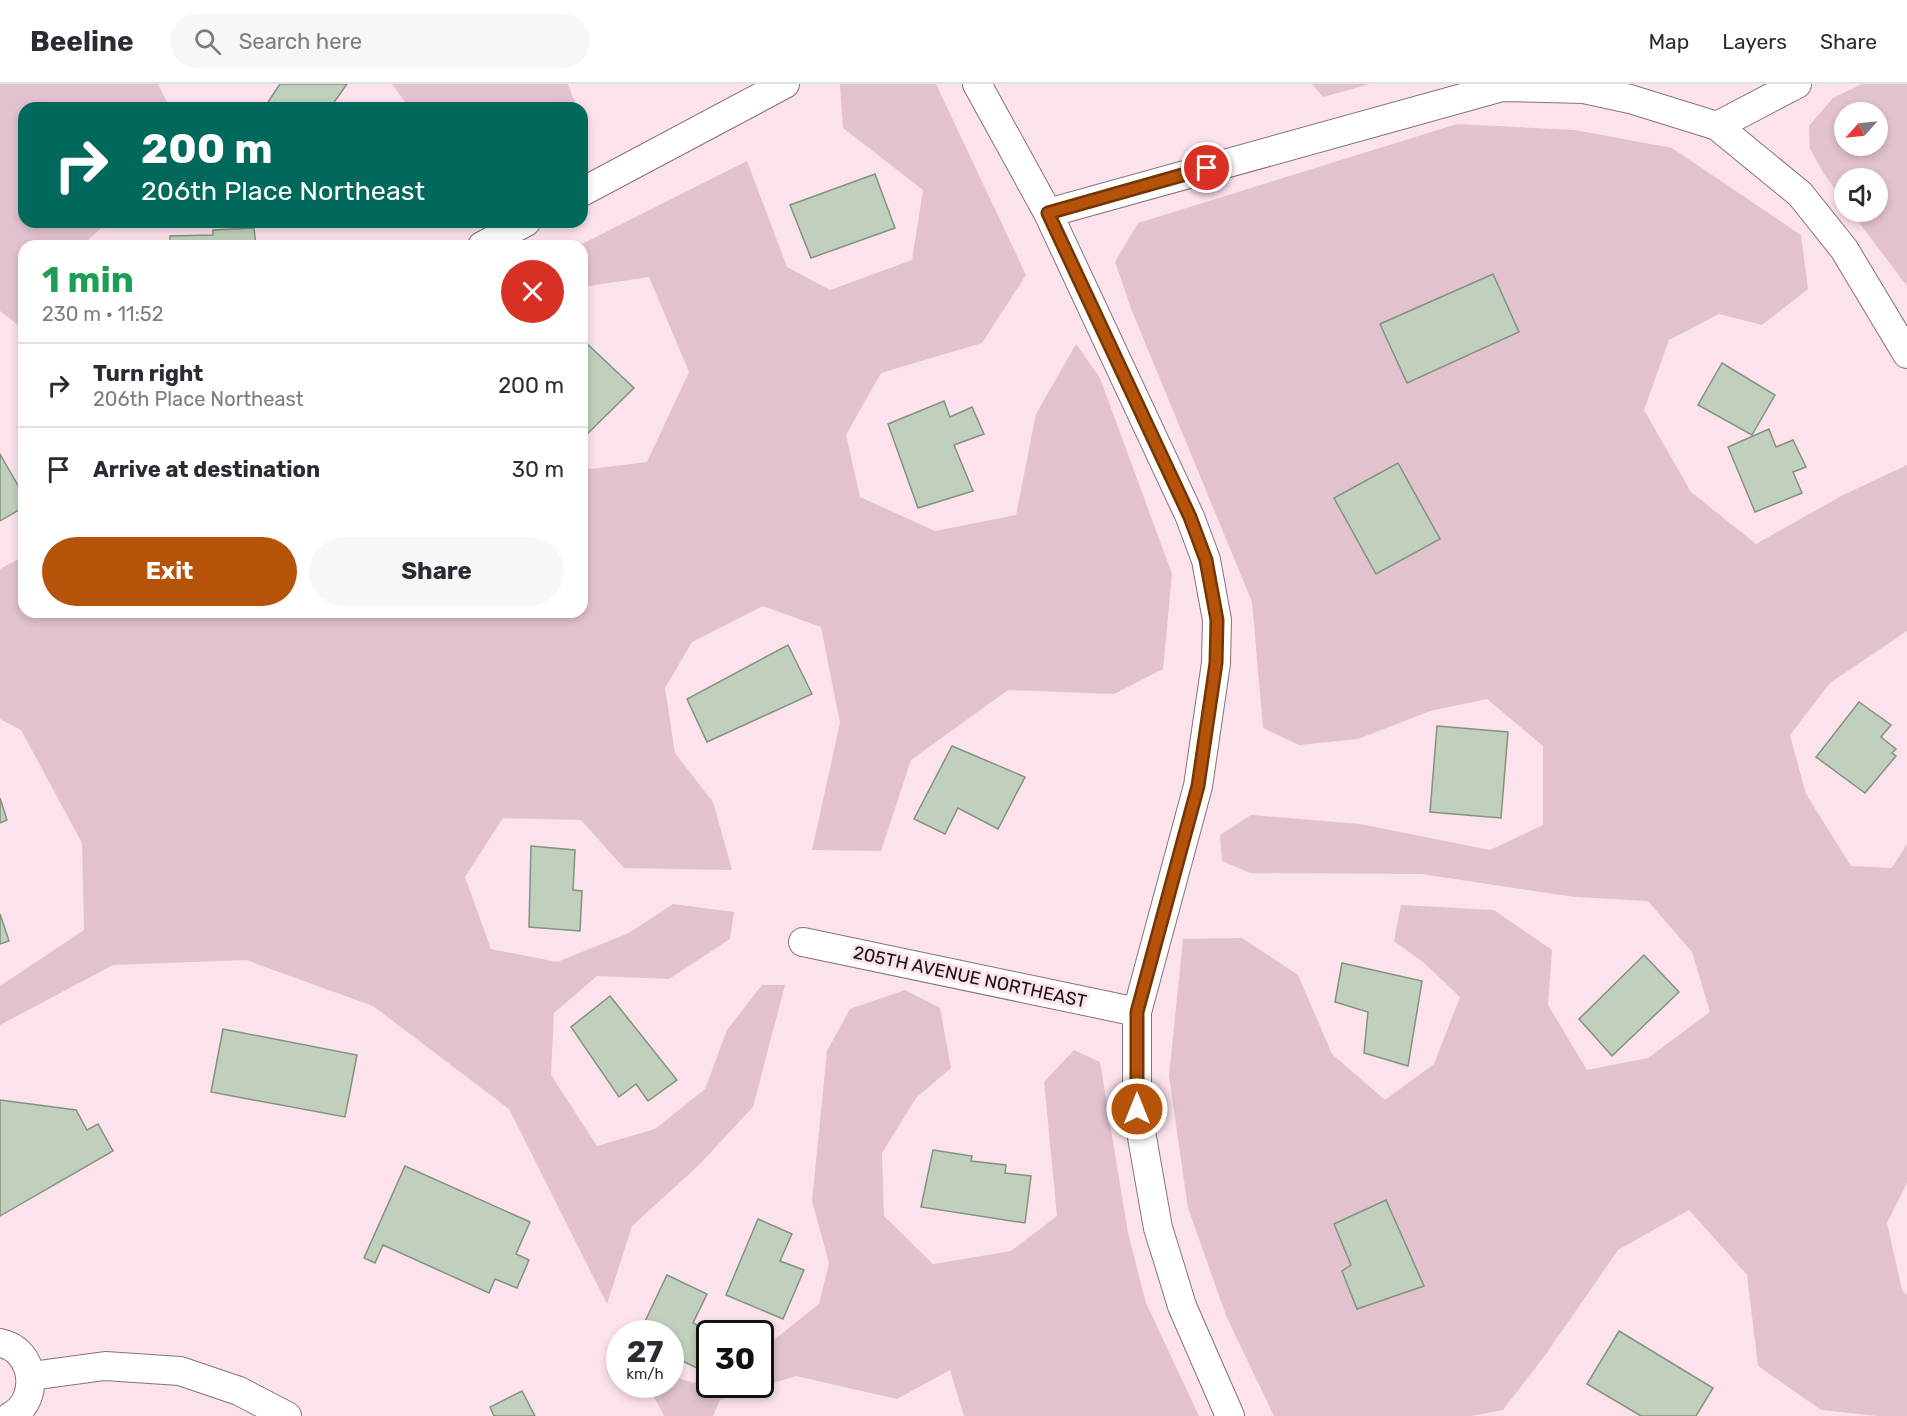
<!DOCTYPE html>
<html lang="en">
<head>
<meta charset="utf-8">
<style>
  :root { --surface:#fff; --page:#f7f7f7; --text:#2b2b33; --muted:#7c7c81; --line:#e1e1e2; --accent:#b45309 }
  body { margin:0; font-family:Rubik,sans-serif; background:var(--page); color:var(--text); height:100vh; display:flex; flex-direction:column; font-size:22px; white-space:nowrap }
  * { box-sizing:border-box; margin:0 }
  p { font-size:20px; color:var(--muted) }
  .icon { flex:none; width:33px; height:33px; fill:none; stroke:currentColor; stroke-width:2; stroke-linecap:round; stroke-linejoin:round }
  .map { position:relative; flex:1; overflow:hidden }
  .drawer { position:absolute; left:18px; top:156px; width:570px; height:378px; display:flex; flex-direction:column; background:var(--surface); border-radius:18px; box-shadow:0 3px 9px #0003 }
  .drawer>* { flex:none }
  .guide { position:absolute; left:18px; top:18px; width:570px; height:126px; border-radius:18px; box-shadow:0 3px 9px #0003; background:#00695c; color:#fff; overflow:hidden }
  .needle { width:39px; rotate:243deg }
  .controls { position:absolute; left:1834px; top:18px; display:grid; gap:12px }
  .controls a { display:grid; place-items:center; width:54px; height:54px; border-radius:50%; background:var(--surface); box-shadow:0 3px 9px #0003; font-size:30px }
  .speed { position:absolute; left:606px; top:1236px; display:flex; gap:12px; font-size:30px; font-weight:700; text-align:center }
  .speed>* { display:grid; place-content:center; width:78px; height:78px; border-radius:50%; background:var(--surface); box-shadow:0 3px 9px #0003; line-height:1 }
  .speed small { font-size:15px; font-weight:400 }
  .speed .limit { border:3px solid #111; border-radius:9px; background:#fff; color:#111 }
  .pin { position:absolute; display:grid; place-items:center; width:51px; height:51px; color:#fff; margin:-26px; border:3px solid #fff; border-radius:50%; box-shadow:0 2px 6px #0007 }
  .me { position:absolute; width:66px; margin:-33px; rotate:0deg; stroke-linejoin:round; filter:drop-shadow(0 0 4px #0008) }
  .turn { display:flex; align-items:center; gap:21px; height:126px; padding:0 24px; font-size:27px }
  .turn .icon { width:78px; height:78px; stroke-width:2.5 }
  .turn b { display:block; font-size:42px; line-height:51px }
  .round { display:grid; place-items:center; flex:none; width:63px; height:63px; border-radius:32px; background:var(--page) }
  .summary { display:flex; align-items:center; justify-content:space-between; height:102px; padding:0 24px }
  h1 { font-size:36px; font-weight:700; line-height:45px; color:#1e9e55 }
  .primary-button { display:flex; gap:12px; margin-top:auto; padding:12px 24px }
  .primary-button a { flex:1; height:69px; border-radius:36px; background:var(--accent); color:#fff; font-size:24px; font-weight:700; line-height:69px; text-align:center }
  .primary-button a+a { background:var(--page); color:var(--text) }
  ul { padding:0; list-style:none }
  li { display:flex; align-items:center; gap:18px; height:84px; padding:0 24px; border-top:2px solid var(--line) }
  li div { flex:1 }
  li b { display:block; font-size:22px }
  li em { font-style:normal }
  header { display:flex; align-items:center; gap:36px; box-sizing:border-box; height:84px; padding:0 30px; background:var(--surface); border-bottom:2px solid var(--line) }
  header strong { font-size:28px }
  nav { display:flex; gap:33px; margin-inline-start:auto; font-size:21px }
  .search { width:420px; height:54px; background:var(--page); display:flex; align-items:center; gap:15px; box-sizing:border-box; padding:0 21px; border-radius:33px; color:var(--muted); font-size:22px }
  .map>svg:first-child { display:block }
  .green { fill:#e3c2d0; fill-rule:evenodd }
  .building { fill:#c0d0bc; stroke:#849280; stroke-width:1.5 }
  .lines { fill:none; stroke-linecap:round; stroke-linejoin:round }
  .street-casing { stroke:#87717a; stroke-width:30 }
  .street { stroke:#fff; stroke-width:28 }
  .route-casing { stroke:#753606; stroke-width:15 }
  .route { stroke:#b45309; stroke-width:10 }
  .labels { text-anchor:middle; stroke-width:6; stroke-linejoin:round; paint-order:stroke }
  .street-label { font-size:18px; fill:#191114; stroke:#fce2ed }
</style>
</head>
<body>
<header>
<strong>Beeline</strong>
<div class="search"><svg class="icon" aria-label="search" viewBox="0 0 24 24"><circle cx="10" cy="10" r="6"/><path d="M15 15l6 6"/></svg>Search here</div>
<nav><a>Map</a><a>Layers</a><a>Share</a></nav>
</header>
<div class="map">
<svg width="1907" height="1332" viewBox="0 0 1907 1332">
  <rect width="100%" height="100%" fill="#fce2ed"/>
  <g class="green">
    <polygon points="0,0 158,0 170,24 24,24 24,138 108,138 81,162 24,162 24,249 22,244 0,227"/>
    <polygon points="392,0 568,0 577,24 409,24"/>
    <polygon points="840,0 936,0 1026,191 982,259 881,289 846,351 860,413 935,447 1016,431 1036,330 1076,260 1100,294 1172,490 1163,585 1114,610 1008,606 911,676 881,767 812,766 840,639 821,543 763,522 692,558 665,604 675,669 713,718 732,786 624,784 581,736 503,734 465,793 491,865 557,878 629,849 673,820 734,828 730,855 669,895 597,892 554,929 551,991 597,1062 655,1045 705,1005 727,946 762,901 785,901 753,1023 698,1082 632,1142 607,1220 509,1025 373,922 246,876 113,881 0,941 0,902 84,846 82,759 21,646 0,635 0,485 24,472 24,528 582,528 582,386 647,378 689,288 649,193 582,203 582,162 578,162 747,77 787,183 830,206 912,176 923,106 843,44"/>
    <polygon points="1312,0 1370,0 1323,13"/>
    <path d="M1862 0H1907V202L1851 128H1878V94H1845V119L1824 90 1810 65 1809 42 1833 14ZM1845 28H1878V62H1845Z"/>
    <polygon points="1457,40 1575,46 1672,64 1801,151 1808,205 1762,241 1719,230 1669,256 1644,326 1691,408 1756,460 1843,411 1907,381 1907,547 1830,599 1790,651 1806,710 1851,782 1892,784 1907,760 1907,1099 1887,1139 1902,1206 1907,1211 1907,1332 1877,1332 1821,1326 1758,1282 1747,1191 1689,1126 1618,1166 1546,1270 1503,1326 1471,1332 1274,1332 1227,1234 1188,1124 1169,992 1183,855 1242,854 1298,891 1332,970 1385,1016 1434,980 1460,913 1423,878 1394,857 1401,821 1494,826 1552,866 1548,921 1587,986 1648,974 1710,928 1692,868 1648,817 1575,813 1421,790 1250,789 1222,777 1220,751 1251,731 1360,740 1490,766 1543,741 1543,662 1487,615 1430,627 1358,655 1299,661 1263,644 1252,518 1132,227 1115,178 1138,139"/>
    <polygon points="905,906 940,924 951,984 916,1014 882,1069 884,1132 933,1180 1011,1167 1057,1132 1044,998 1074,966 1100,978 1128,1149 1146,1219 1199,1332 964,1332 950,1286 897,1315 796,1292 720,1316 713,1332 664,1332 648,1301 670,1300 671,1292 694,1299 709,1291 710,1300 760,1300 761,1264 770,1259 819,1220 829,1179 812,1117 827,967 850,925"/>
  </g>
  <g class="building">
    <polygon points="280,0 347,0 330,24 264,24"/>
    <polygon points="875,90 895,144 811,174 790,121"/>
    <polygon points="254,144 256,162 170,162 170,152 213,151 213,146"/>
    <polygon points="1493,190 1519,248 1407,299 1380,240"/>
    <polygon points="582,255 634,304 582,355"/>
    <polygon points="1722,279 1775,311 1752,351 1698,321"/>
    <polygon points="944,317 950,333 972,323 984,350 954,361 973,407 918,424 888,340"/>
    <polygon points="1769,345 1776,363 1793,356 1806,383 1793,388 1802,409 1755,428 1728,363"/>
    <polygon points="0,370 24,412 24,423 0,437"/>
    <polygon points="1398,379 1440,455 1376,490 1334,414"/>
    <polygon points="788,561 812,610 707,658 687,615"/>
    <polygon points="1859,618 1891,641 1881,653 1896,665 1892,669 1896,672 1865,709 1816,673"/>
    <polygon points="1437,642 1508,648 1501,734 1430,728"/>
    <polygon points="952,662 1025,693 998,745 958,724 945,750 914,735"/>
    <polygon points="0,714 7,736 0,739"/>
    <polygon points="531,762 575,766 573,806 582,807 580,847 529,843"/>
    <polygon points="0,830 9,857 0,860"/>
    <polygon points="1644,871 1679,908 1612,972 1579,935"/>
    <polygon points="1342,879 1422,897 1408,982 1364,969 1368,928 1335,918"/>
    <polygon points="610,912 677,996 648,1017 636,1000 619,1013 571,943"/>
    <polygon points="223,945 357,971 345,1033 211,1008"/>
    <polygon points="0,1016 76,1026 87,1046 98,1040 113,1067 0,1132"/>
    <polygon points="933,1066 972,1072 971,1077 1006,1081 1005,1089 1031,1092 1025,1139 921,1123"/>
    <polygon points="405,1082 530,1138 516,1170 529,1176 517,1204 495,1195 489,1209 383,1161 375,1179 364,1174"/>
    <polygon points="1386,1116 1424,1202 1357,1225 1342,1187 1351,1181 1334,1140"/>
    <polygon points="758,1135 792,1150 780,1177 804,1186 783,1235 726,1211"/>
    <polygon points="667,1191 707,1210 693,1239 714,1250 710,1250 710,1264 699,1285 670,1271 670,1250 639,1250"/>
    <polygon points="1619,1247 1713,1304 1696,1332 1641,1332 1587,1300"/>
    <polygon points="522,1307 535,1332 494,1332 490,1323"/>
  </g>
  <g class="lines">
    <defs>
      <g id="street">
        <polyline points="977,0 1048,129 1190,433 1206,476 1217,536 1216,579 1198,702 1137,928 1137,1025 1158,1144 1172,1189 1182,1222 1230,1332"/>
        <polyline points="1717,42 1797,0"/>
        <polyline points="582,108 785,0"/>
        <polyline points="1048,129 1502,3 1584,5 1630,15 1717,42 1800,110 1844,165 1907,270"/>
        <polyline points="482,162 526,138"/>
        <polyline points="803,858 1137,928"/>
        <path d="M0 1259C35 1265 41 1316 11 1332"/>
        <polyline points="31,1292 105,1282 180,1287 239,1307 287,1332"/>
      </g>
    </defs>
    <use href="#street" class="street-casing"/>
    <use href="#street" class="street"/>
  </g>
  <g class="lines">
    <defs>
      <polyline id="route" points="1137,1025 1137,928 1198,702 1216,579 1217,536 1206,476 1190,433 1048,129 1207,84"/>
    </defs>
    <use href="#route" class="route-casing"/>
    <use href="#route" class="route"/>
  </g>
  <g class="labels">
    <g class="street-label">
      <text transform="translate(970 893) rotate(12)" y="6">205TH AVENUE NORTHEAST</text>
    </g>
  </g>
</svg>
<div class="controls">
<a><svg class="needle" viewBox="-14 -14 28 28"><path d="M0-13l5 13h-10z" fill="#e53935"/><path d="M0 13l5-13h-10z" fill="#7c7c81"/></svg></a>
<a><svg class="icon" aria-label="sound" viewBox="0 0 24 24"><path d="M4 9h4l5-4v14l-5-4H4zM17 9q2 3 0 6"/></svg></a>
</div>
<div class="speed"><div>27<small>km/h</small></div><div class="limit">30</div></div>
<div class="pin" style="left:1207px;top:84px;background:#d93025"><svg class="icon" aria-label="arrive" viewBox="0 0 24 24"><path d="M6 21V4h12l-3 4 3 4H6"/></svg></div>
<svg class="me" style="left:1137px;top:1025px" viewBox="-20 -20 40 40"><circle r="17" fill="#b45309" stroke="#fff" stroke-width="3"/><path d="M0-11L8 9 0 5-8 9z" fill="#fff"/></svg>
<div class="guide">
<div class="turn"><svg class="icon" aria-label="right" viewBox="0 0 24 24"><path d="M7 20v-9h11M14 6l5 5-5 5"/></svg><div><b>200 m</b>206th Place Northeast</div></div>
</div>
<section class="drawer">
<div class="summary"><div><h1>1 min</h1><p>230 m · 11:52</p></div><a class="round" style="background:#d93025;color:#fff"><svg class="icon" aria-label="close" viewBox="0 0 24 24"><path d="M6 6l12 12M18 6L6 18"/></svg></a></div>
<ul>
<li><svg class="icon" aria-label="right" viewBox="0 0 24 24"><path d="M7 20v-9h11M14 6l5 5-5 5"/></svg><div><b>Turn right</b><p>206th Place Northeast</p></div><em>200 m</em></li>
<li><svg class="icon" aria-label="arrive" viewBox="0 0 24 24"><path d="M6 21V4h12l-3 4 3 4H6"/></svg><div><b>Arrive at destination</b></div><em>30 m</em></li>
</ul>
<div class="primary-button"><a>Exit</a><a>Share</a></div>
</section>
</div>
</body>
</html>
